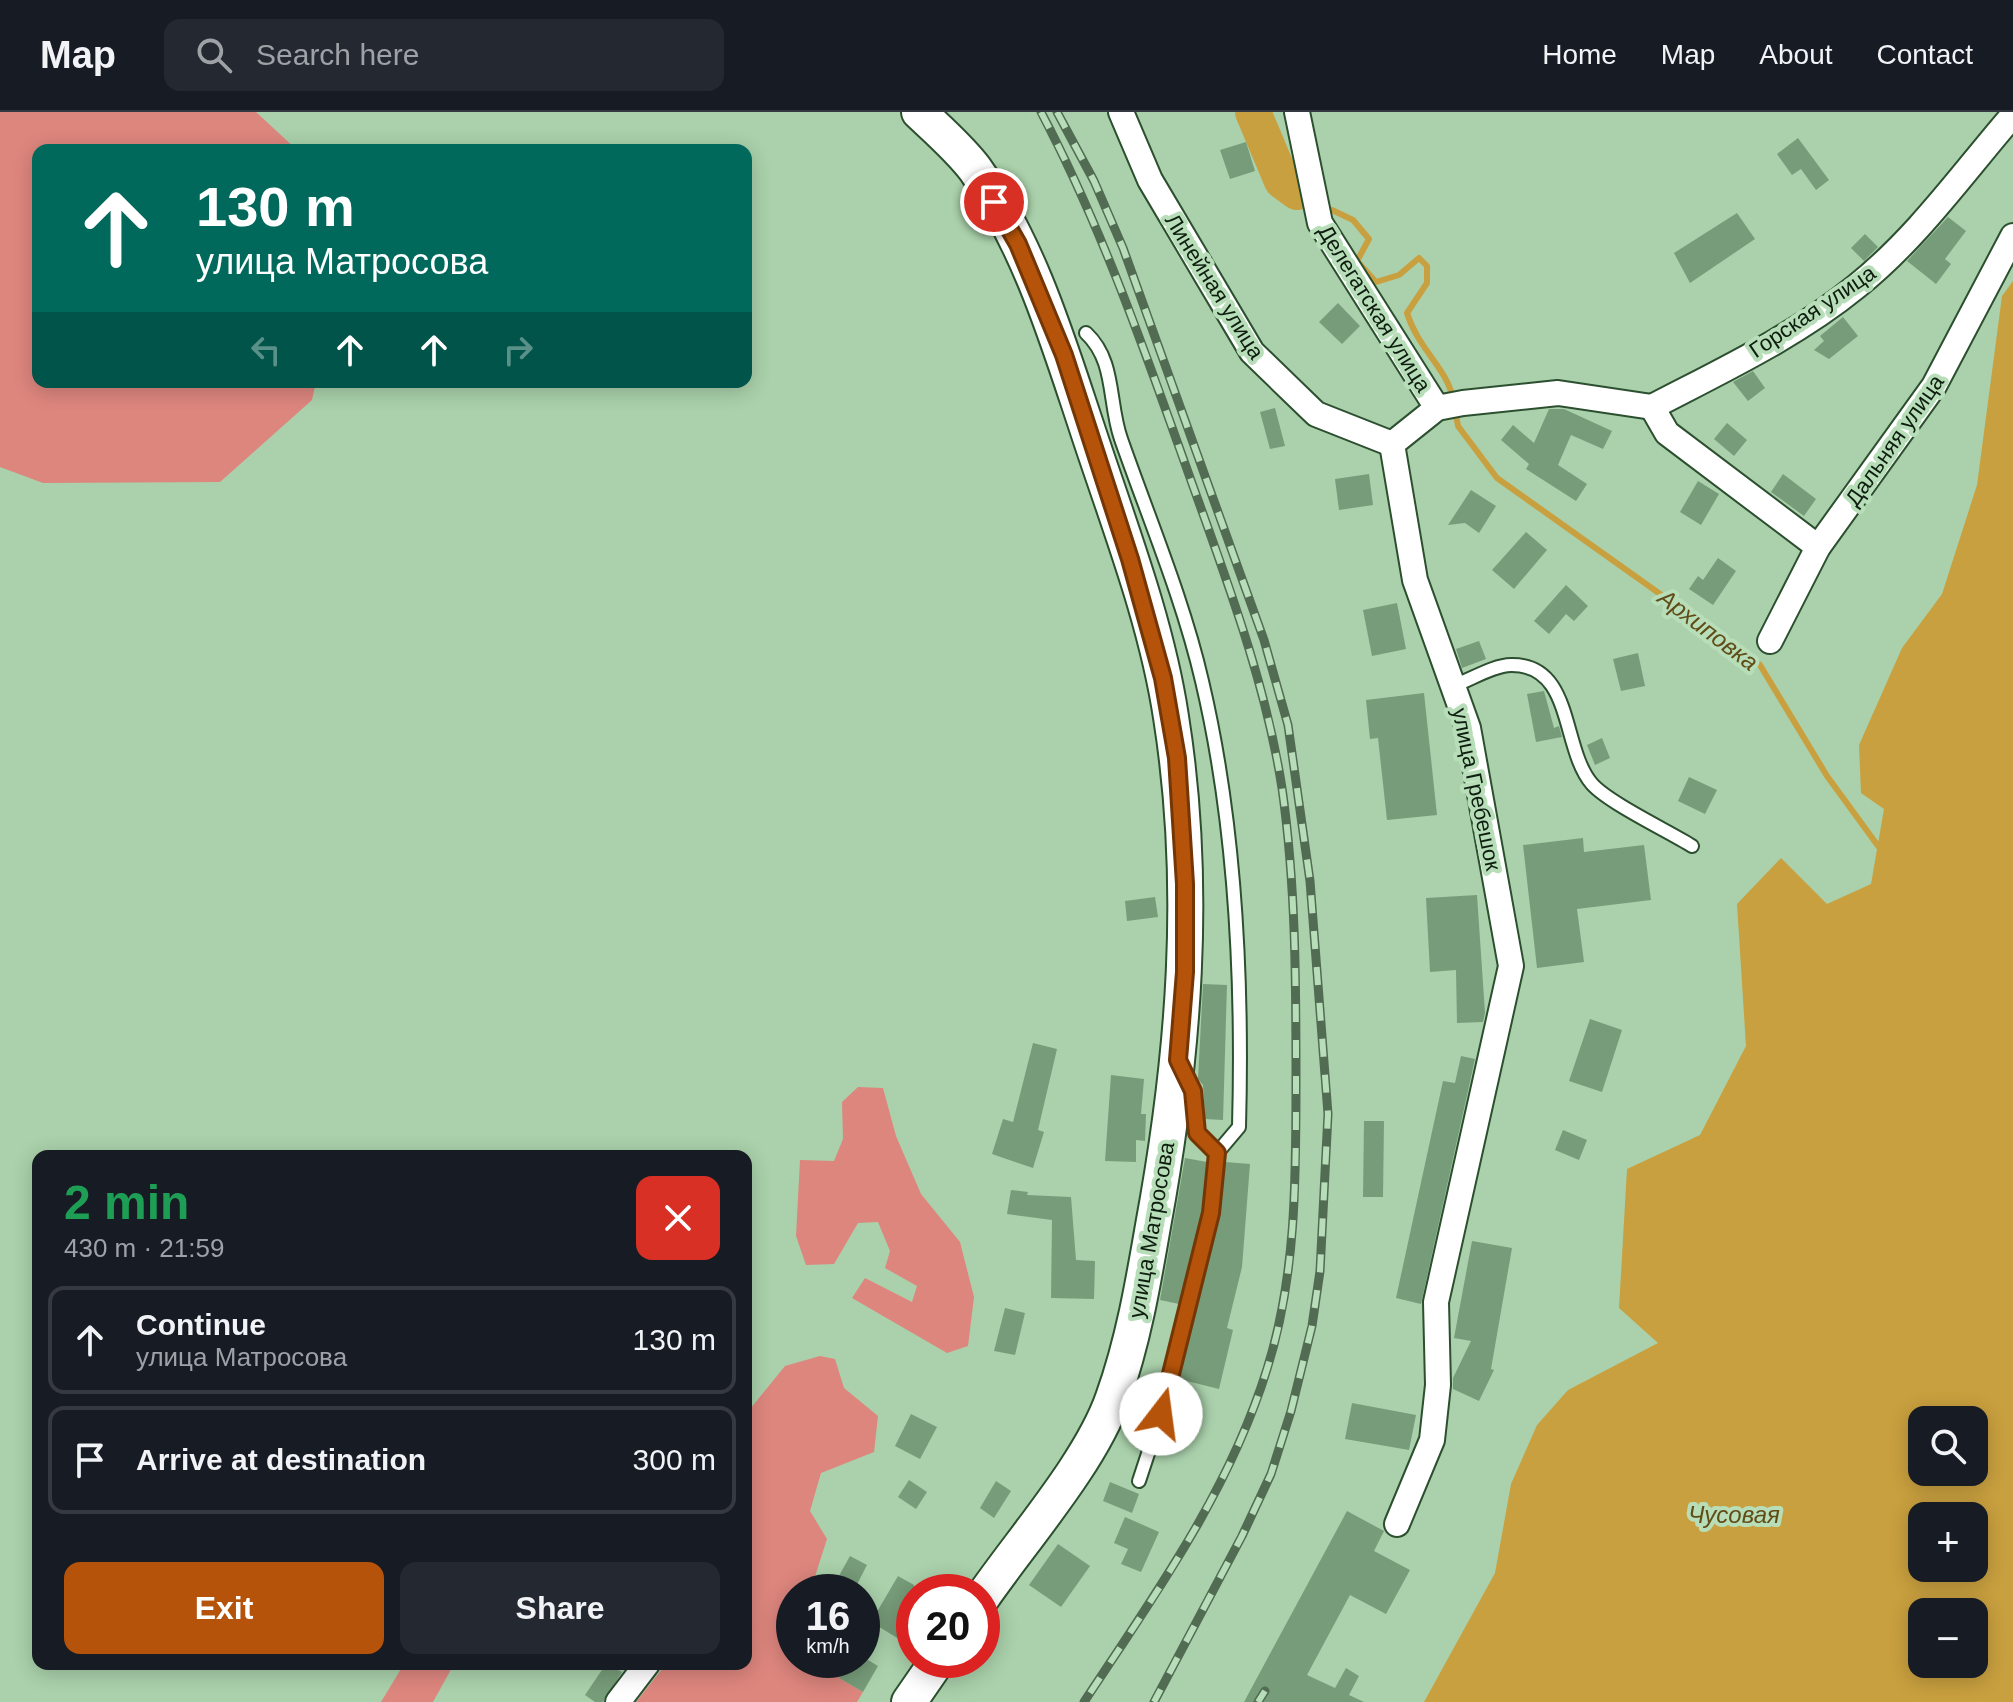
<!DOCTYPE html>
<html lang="en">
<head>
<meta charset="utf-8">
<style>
  :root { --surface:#171b24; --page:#242831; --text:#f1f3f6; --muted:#9ea1a6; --line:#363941; --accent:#b45309 }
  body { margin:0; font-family:Helvetica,sans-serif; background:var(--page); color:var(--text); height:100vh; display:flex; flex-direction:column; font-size:30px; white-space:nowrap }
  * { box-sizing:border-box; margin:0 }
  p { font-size:26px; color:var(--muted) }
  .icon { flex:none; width:44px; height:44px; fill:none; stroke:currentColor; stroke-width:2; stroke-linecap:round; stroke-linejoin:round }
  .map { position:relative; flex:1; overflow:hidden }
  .drawer { position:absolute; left:32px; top:1038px; width:720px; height:520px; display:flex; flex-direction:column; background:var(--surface); border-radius:16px; box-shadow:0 4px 20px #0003 }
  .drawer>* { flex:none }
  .banner { position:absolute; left:32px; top:32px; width:720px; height:244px; border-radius:16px; box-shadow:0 4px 20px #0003; background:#00695c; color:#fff; overflow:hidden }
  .buttons { position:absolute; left:1908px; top:1294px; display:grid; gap:16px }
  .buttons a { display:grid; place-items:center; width:80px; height:80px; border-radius:16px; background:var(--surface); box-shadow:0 4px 20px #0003; font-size:40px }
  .speed { position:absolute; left:776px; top:1462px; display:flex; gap:16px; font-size:40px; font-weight:700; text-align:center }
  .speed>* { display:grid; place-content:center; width:104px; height:104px; border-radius:50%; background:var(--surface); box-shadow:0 4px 20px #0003; line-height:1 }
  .speed small { font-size:20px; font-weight:400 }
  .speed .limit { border:12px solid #d22; background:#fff; color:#111 }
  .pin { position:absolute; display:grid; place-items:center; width:68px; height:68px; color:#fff; margin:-34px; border:4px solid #fff; border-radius:50%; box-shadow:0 2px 8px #0007 }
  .me { position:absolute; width:88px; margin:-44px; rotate:15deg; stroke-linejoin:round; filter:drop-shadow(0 0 6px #0008) }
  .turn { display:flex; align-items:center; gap:28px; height:168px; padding:0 32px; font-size:36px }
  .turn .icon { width:104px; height:104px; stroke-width:2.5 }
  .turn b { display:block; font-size:56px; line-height:68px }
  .lanes { display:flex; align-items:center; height:76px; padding:0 32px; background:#0003; justify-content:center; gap:40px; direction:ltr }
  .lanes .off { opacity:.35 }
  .round { display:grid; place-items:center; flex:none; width:84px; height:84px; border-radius:16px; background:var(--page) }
  .summary { display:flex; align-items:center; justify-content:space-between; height:136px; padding:0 32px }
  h1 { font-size:48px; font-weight:800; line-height:60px; color:#1e9e55 }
  .primary-button { display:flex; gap:16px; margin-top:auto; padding:16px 32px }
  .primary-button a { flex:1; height:92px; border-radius:16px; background:var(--accent); color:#fff; font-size:32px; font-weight:800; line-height:92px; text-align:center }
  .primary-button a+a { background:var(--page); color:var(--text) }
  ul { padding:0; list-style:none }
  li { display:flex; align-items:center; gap:24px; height:108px; margin:0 16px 12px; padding:0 16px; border:4px solid var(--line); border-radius:16px }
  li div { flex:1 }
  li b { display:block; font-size:30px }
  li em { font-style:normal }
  header { display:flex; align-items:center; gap:48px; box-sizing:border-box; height:112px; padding:0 40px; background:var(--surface); border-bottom:2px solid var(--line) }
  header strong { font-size:38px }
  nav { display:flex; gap:44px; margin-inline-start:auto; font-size:28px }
  .search { width:560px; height:72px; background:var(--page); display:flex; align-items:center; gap:20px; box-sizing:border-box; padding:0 28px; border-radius:16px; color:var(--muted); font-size:30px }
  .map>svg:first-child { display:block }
  .green { fill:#dd867e }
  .water { fill:#c9a03f; fill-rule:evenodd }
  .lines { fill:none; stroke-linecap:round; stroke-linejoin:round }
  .stream { stroke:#c9a03f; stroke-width:6 }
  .river { stroke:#c9a03f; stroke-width:36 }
  .building { fill:#779c79 }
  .lane-casing { stroke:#2c4f2f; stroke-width:16 }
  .street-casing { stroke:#2c4f2f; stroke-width:28 }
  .secondary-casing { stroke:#2c4f2f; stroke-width:38 }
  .lane { stroke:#fff; stroke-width:12 }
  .street { stroke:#fff; stroke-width:24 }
  .secondary { stroke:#fff; stroke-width:34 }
  .rail-casing { stroke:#526c53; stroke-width:9 }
  .rail { stroke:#b7deb8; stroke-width:6; stroke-dasharray:18; stroke-linecap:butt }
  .route-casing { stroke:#753606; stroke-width:20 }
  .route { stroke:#b45309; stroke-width:14 }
  .labels { text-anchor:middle; stroke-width:8; stroke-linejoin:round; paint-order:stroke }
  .street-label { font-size:22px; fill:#0e1d0f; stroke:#b7deb8 }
  .water-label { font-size:24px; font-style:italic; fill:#614c18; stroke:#b7deb8 }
</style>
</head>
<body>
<header>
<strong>Map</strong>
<div class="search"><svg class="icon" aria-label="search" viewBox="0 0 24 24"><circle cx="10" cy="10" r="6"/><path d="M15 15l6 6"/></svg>Search here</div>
<nav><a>Home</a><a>Map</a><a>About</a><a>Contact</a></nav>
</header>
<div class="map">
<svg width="2013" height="1590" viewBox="0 0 2013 1590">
  <rect width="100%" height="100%" fill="#aad1ab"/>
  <g class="green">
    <polygon points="0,0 256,0 297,38 38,38 38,270 316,270 312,288 220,370 43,371 0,355"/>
    <polygon points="1237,0 1266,0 1290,49 1269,55"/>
    <polygon points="858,975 883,976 896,1024 921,1082 960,1130 974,1185 968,1234 947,1241 852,1186 865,1166 912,1190 917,1174 885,1156 890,1139 878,1110 858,1111 834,1152 806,1153 796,1124 800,1048 834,1049 843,1027 842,990"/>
    <polygon points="820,1244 835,1247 844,1276 878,1304 874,1340 821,1361 810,1399 827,1427 810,1480 794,1480 794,1548 849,1548 839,1566 863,1580 857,1590 636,1590 666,1552 746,1552 746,1302 785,1254"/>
    <polygon points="404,1552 454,1552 433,1590 381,1590"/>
  </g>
  <path class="water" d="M2013 169V1590H1424L1495 1461 1511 1372 1537 1313 1568 1278 1658 1231 1619 1196 1627 1057 1700 1023 1746 934 1737 792 1781 746 1827 792 1871 772 1884 697 1861 681 1859 633 1902 536 1942 482 1977 373 2002 184ZM1922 1308H1974V1360H1922ZM1922 1404H1974V1456H1922ZM1922 1500H1974V1552H1922Z"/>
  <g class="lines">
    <g class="stream">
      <path d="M1332 98 1353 108 1369 127 1357 149 1376 170 1399 163 1419 146 1427 154V171L1407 201C1418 237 1447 256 1453 287"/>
      <polyline points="1455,298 1458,314 1497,366 1760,553 1827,664 1881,738"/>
    </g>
    <polyline class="river" points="1253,0 1282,69 1297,80"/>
  </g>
  <g class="building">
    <polygon points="1798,26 1829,68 1816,78 1801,57 1792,63 1777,42"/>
    <polygon points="1246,30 1255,59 1230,67 1220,38"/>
    <polygon points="1737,101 1755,127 1690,171 1674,141"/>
    <polygon points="1948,105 1966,119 1945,147 1951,152 1936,172 1907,149"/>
    <polygon points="1865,122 1878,135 1864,149 1851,136"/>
    <polygon points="1338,191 1360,214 1342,232 1319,210"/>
    <polygon points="1843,205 1858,224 1829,247 1814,238 1824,229 1820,224"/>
    <polygon points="1753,259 1765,276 1748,289 1733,270"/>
    <polygon points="1275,296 1285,334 1270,337 1260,300"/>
    <polygon points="1549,297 1564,297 1612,319 1603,337 1571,323 1558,353 1587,372 1576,389 1526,357 1529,352 1501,328 1513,313 1534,331"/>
    <polygon points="1727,311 1747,328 1734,344 1714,327"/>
    <polygon points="1369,362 1373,393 1339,398 1335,367"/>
    <polygon points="1783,362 1816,387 1804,404 1771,380"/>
    <polygon points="1698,369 1719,382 1701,413 1680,400"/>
    <polygon points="1471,378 1496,394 1479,421 1465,411 1448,413"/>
    <polygon points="1526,420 1547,438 1514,477 1492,458"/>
    <polygon points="1718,446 1736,459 1713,493 1689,477 1698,464 1703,468"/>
    <polygon points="1566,473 1588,494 1574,509 1566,502 1549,522 1534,509"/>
    <polygon points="1397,491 1406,537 1372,544 1363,498"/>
    <polygon points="1479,529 1486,547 1462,556 1456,537"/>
    <polygon points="1638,541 1645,574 1621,579 1613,547"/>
    <polygon points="1544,579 1554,616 1559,614 1562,625 1536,630 1527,582"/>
    <polygon points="1424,581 1437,703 1387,708 1378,626 1370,627 1366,588"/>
    <polygon points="1602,626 1610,646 1595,653 1587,633"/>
    <polygon points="1689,665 1717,678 1705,702 1678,689"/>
    <polygon points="1583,726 1584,740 1644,733 1651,788 1577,797 1584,850 1537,856 1523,733"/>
    <polygon points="1477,783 1485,901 1483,910 1457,911 1456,858 1430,860 1426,786"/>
    <polygon points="1155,785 1158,805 1127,809 1125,789"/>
    <polygon points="1203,872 1227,873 1223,1008 1205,1007 1203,973 1198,967"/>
    <polygon points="1590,907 1622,918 1602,980 1569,969"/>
    <polygon points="1033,931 1057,937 1038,1018 1044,1020 1033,1056 992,1042 1003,1007 1013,1010"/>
    <polygon points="1461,944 1475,947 1421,1192 1396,1186 1443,969 1455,971"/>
    <polygon points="1111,963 1144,967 1141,1002 1146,1002 1145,1029 1136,1028 1136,1050 1105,1049"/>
    <polygon points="1364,1009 1384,1009 1383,1085 1363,1085"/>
    <polygon points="1563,1018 1587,1028 1579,1048 1555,1038"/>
    <polygon points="1185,1046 1207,1050 1202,1099 1179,1192 1160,1188"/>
    <polygon points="1225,1050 1250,1052 1242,1155 1227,1216 1233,1218 1219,1277 1179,1267 1220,1103"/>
    <polygon points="1011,1078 1028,1080 1027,1083 1071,1085 1076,1148 1095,1149 1094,1187 1051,1186 1052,1108 1007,1102"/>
    <polygon points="1472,1129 1512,1136 1491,1257 1494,1258 1479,1289 1453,1277 1453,1266 1471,1229 1454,1226"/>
    <polygon points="1005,1196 1025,1201 1015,1243 994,1239"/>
    <polygon points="1352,1291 1416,1303 1409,1338 1345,1327"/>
    <polygon points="911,1302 937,1315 920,1347 895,1334"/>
    <polygon points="909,1368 927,1380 916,1397 898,1385"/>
    <polygon points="996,1369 1011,1379 994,1406 980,1396"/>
    <polygon points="1110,1370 1139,1382 1132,1401 1103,1389"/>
    <polygon points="1347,1399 1384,1419 1374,1439 1410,1458 1386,1502 1350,1483 1307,1563 1335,1576 1346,1556 1359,1564 1349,1583 1364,1590 1244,1590"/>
    <polygon points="1125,1405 1159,1420 1141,1460 1121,1452 1128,1437 1114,1431"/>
    <polygon points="1058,1432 1090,1454 1061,1495 1029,1473"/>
    <polygon points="850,1444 867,1453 853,1480 830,1480"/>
    <polygon points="898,1464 914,1473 914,1502 899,1527 871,1510"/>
    <polygon points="849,1548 868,1548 878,1554 863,1580 839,1566"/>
    <polygon points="606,1552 622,1560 603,1590 595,1590 585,1583"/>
  </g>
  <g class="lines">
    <defs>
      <g id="lane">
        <path d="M1086 221C1116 249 1108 290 1121 327 1149 407 1183 487 1202 569 1236 713 1243 867 1239 1015L1217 1041 1211 1101 1161 1302 1116 1288"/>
        <path d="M1453 574C1470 568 1494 553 1511 553 1574 552 1561 636 1592 672 1609 691 1668 719 1692 734"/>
        <polyline points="1185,959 1193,979 1197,1021 1217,1041"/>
        <polyline points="1139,1369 1161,1302"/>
      </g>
      <g id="street">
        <polyline points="1121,0 1150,68 1252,240 1316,302 1392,332"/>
        <polyline points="1297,0 1320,111 1437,296"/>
        <path d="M1652 295C1721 259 1796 224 1857 174 1918 125 1962 62 2013 3"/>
        <polyline points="1652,295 1667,321 1818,435"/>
        <polyline points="1392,332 1415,468 1468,616 1511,854 1436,1190 1438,1273 1432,1328 1397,1412"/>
        <polyline points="1392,332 1437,296 1463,291 1558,281 1652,295"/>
        <polyline points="1770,529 1818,435 1934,274 2013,124"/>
        <polyline points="618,1590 647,1552"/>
      </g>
      <g id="secondary">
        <path d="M919 0C938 18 959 36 975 57 1029 133 1057 226 1086 313 1117 408 1156 506 1171 605 1198 775 1184 946 1153 1114 1143 1172 1133 1230 1113 1286 1091 1350 1022 1428 982 1486"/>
        <polyline points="909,1590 938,1548"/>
      </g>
    </defs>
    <use href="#lane" class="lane-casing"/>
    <use href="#street" class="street-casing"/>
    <use href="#secondary" class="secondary-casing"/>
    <use href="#lane" class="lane"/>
    <use href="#street" class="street"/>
    <use href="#secondary" class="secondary"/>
    <defs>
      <g id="rail">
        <path d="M1041 0C1102 116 1144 237 1188 360 1225 464 1265 567 1282 676 1296 774 1296 873 1296 972 1296 1068 1296 1165 1267 1257 1229 1380 1154 1484 1084 1590"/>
        <polyline points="1057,0 1094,69 1123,136 1264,528 1288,613 1310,769 1328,1002 1320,1159 1312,1214 1291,1299 1271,1362 1242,1424 1154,1590"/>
        <polyline points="1258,1590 1265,1579"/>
      </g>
    </defs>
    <use href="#rail" class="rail-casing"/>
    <use href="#rail" class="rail"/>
  </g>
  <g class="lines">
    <defs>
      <polyline id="route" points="994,90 1018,132 1064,243 1130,447 1163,566 1177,646 1185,772 1185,860 1178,948 1193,979 1197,1021 1217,1041 1211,1101 1161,1302"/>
    </defs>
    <use href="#route" class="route-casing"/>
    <use href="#route" class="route"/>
  </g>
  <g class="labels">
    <g class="street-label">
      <text transform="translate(1215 174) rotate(58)" y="8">Линейная улица</text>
      <text transform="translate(1375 196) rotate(58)" y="8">Делегатская улица</text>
      <text transform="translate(1812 199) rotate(-34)" y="8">Горская улица</text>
      <text transform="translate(1894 328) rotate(-55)" y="8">Дальняя улица</text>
      <text transform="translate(1477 677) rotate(78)" y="8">улица Гребешок</text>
      <text transform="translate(1151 1118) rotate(-80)" y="8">улица Матросова</text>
    </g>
    <g class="water-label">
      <text transform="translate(1708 518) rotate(37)" y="8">Архиповка</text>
      <text x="1734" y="1411">Чусовая</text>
    </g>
  </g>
</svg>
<div class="buttons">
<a><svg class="icon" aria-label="search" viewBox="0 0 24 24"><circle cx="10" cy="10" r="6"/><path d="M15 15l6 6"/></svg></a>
<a>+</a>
<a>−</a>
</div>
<div class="speed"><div>16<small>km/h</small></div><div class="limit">20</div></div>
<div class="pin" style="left:994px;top:90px;background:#d93025"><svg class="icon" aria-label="arrive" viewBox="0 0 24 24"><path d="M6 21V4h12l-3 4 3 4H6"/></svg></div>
<svg class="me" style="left:1161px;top:1302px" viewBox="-20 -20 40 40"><circle r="19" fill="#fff"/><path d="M0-13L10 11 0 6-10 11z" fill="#b45309"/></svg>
<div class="banner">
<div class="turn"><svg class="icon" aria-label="ahead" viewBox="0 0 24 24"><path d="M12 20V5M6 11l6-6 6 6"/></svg><div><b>130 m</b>улица Матросова</div></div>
<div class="lanes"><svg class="icon off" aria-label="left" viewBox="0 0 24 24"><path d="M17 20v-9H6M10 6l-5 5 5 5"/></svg><svg class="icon" aria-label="ahead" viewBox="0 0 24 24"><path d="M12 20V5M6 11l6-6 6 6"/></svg><svg class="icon" aria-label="ahead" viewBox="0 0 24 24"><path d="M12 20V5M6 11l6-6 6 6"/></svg><svg class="icon off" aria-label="right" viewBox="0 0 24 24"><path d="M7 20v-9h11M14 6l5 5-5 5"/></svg></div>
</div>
<section class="drawer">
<div class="summary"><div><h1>2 min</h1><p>430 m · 21:59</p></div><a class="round" style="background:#d93025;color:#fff"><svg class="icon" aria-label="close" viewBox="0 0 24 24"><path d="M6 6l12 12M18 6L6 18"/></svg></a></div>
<ul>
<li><svg class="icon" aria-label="ahead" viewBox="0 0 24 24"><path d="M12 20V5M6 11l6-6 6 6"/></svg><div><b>Continue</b><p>улица Матросова</p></div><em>130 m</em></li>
<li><svg class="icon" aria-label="arrive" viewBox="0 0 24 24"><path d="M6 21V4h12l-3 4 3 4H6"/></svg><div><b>Arrive at destination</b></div><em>300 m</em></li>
</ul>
<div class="primary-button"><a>Exit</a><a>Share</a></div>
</section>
</div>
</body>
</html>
